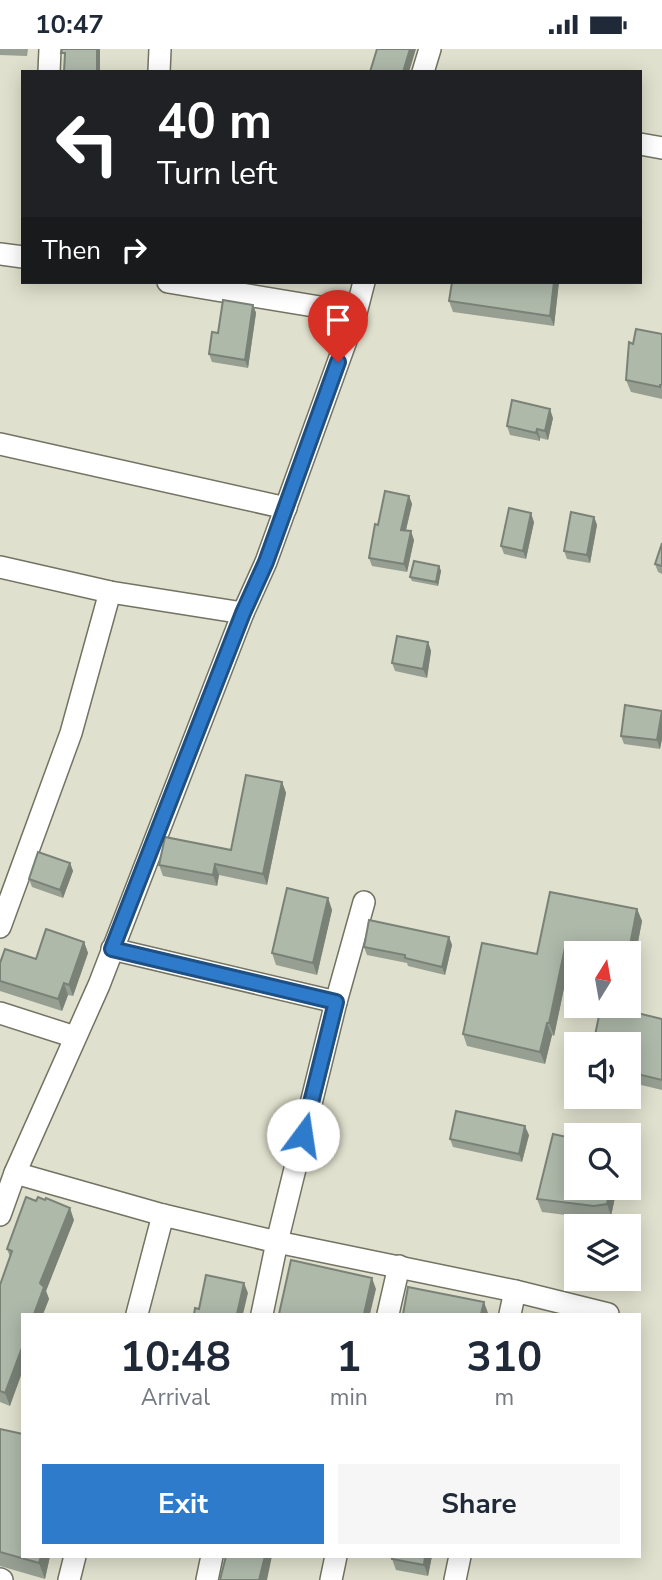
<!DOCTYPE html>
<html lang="en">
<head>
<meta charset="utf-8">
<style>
  :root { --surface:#fff; --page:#f6f6f7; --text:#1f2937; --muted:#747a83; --accent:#2f7bcb }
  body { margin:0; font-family:"Nunito Sans",sans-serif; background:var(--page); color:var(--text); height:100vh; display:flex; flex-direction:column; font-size:26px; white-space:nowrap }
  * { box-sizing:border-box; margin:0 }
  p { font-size:23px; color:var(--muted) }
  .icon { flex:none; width:38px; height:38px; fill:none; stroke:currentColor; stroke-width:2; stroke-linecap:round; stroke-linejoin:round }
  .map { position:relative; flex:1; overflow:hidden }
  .drawer { position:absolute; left:21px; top:1264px; width:620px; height:245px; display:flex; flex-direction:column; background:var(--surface); border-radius:0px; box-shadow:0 4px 18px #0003 }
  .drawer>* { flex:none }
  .hud { position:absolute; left:21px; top:21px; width:621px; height:214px; border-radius:0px; box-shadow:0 4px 18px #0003; background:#202124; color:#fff; overflow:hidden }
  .needle { width:46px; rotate:11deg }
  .fabs { position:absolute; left:564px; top:892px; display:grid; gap:14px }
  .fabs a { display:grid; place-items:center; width:77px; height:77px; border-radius:0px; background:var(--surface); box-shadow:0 4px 18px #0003; font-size:35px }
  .pin { position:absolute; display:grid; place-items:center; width:60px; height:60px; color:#fff; margin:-72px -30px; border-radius:50% 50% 50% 0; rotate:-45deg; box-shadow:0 0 7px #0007 }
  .pin .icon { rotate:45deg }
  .me { position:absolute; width:77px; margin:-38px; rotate:14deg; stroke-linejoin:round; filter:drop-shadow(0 0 5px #0008) }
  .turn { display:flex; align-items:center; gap:24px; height:147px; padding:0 21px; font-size:32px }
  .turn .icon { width:91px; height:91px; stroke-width:2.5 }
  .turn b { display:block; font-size:49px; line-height:60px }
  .then { display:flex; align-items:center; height:66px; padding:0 21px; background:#0003; gap:14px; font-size:26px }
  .eta { display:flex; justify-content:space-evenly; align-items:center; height:119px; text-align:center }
  .eta b { font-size:42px; font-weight:700; line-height:49px }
  .button { display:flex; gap:14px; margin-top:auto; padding:14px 21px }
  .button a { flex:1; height:80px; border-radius:0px; background:var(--accent); color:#fff; font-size:28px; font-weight:700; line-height:80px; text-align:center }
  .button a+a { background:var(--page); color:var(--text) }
  .status { display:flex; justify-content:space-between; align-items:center; height:49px; padding:0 35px; background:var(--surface); direction:ltr }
  .status svg { height:19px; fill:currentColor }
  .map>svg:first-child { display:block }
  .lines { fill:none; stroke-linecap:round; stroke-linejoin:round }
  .minor-casing { stroke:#737363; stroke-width:24 }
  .minor { stroke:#fff; stroke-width:21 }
  .wall { fill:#969f92 }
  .shaded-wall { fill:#7a8277 }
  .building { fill:#aeb9aa; stroke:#7a8277; stroke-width:2 }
  .route-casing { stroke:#1f5084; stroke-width:18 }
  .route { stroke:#2f7bcb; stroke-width:12 }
</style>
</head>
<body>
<div class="status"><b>10:47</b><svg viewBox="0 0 49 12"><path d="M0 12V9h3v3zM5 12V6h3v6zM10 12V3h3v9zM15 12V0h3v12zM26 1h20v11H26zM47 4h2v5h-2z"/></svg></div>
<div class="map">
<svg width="662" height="1531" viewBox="0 0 662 1531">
  <rect width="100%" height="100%" fill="#dfe0cd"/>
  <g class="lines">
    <defs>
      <g id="minor">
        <polyline points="49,23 50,0"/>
        <polyline points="159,23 160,0"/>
        <polyline points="423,23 430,0"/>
        <polyline points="640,95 662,99"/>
        <polyline points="0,205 23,208"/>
        <polyline points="168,233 356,264 364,233"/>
        <polyline points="0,395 286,459"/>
        <polyline points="0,518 110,543 243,564"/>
        <polyline points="0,878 71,684 110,543"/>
        <polyline points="112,900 336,953 277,1193 262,1265"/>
        <polyline points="336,953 364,853"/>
        <polyline points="0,964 75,988"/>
        <polyline points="15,1124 163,1166 277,1193 515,1242 608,1265"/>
        <polyline points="0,1166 15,1124 99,936 243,564 266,513 356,264"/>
        <polyline points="137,1265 163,1166"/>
        <polyline points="388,1265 399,1217"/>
        <polyline points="510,1265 515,1242"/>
        <polyline points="0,1530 2,1531"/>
        <polyline points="69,1531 75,1507"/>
        <polyline points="207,1531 212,1507"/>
        <polyline points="331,1531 336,1507"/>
        <polyline points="455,1531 460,1507"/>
      </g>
    </defs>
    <use href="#minor" class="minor-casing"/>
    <use href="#minor" class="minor"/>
  </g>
  <g class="wall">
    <polygon points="0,0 28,0 27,7 0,6"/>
    <polygon points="559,233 554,277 453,263 449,252"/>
    <polygon points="253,256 256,264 248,319 212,313 209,305 218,284"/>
    <polygon points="662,285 662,350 631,343 626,331 633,295"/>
    <polygon points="553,369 548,391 540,389 540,392 510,386 507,377"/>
    <polygon points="409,447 412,455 406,481 414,491 407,523 372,517 369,509 378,476"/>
    <polygon points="594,468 597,476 590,514 567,510 564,502"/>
    <polygon points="534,473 526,510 504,505 501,497"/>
    <polygon points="662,494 662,525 658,523 655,515"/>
    <polygon points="439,517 441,522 438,537 412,532 410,528"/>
    <polygon points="428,593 431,602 427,629 395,622 392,614"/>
    <polygon points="662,662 662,690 660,700 624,695 621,687"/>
    <polygon points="282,733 286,744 267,836 219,826 217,837 163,827 159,816 231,801"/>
    <polygon points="70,814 73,822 63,849 32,838 29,830"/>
    <polygon points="328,849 332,861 317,926 276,916 272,904"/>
    <polygon points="637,860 642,872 633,919 628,918 628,905 576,905 576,907 571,906 554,987 552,986 545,1015 467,997 463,985 537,905"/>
    <polygon points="449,888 452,896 445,926 408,917 407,914 367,906 364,898"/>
    <polygon points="84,893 88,904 73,947 68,946 62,962 0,942 0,914 36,910"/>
    <polygon points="636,949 640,960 639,965 662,970 662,1041 637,1035 634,1027 628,1025 628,996"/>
    <polygon points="529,1086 522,1113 453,1098 450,1090"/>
    <polygon points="617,1139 611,1167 598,1170 542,1163 537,1150"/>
    <polygon points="74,1171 46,1242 49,1250 43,1265 23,1265 10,1357 0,1353 0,1236 10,1208 7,1200"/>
    <polygon points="0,1380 50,1507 45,1530 0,1517"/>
    <polygon points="432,1507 428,1527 396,1521 392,1510"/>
  </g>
  <g class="shaded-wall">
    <rect x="97" y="0" width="3" height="23"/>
    <polygon points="410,0 416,0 409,23 403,23"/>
    <polygon points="554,233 559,233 554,277 550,267"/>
    <polygon points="253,256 256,264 248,319 245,311"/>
    <polygon points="550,360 553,369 548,391 545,382"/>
    <polygon points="537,380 540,389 540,392 536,384"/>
    <polygon points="409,447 412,455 404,489 401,481"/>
    <polygon points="531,464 534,473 526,510 523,502"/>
    <polygon points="594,468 597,476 590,514 587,506"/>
    <polygon points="411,482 414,491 407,523 404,515"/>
    <polygon points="439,517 441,522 438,537 436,533"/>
    <polygon points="428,593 431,602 427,629 423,620"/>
    <polygon points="662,664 662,690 660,700 657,691"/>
    <polygon points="282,733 286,744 267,836 263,825"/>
    <polygon points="70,814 73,822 63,849 60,841"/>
    <polygon points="215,815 219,826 217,837 213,826"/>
    <polygon points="328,849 332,861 317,926 313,914"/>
    <polygon points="637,860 642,872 633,919 628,906"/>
    <polygon points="449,888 452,896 445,926 442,918"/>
    <polygon points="84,893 88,904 73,947 69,936"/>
    <polygon points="566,894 571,906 554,987 549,974"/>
    <polygon points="64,934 68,946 62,962 58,950"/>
    <polygon points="636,949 640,960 637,974 633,963"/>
    <polygon points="547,974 552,986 545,1015 540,1003"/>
    <polygon points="525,1077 529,1086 522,1113 519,1105"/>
    <polygon points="610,1139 617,1139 611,1167 607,1155"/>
    <polygon points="70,1159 74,1171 46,1242 49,1250 43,1265 34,1265 40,1234"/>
    <polygon points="372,1229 376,1240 370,1265 364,1265"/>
    <polygon points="244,1234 248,1244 243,1265 237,1265"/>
    <polygon points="484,1253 488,1264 488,1265 481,1265"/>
    <polygon points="23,1296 23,1321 10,1357 5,1344"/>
    <polygon points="41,1507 50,1507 45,1530 39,1514"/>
    <polygon points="265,1507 272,1507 267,1531 259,1531"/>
    <polygon points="425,1507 432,1507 428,1527 424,1516"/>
  </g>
  <g class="building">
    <polygon points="62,0 97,0 97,23 64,23 65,4 61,4"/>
    <polygon points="377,0 410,0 403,23 370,23"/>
    <polygon points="452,233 554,233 550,267 449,252"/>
    <polygon points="223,251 253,256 245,311 209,305 212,283 218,284"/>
    <polygon points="636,280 662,285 662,336 660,336 660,338 626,331 629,293 633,295"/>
    <polygon points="512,351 550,360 545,382 537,380 536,384 507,377"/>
    <polygon points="385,442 409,447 401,481 411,482 404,515 369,509 375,475 378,476"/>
    <polygon points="509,459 531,464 523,502 501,497"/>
    <polygon points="571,463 594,468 587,506 564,502"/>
    <polygon points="662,494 662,517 655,515"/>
    <polygon points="414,512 439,517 436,533 410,528"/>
    <polygon points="397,587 428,593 423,620 392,614"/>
    <polygon points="625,656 662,662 657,691 621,687"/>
    <polygon points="246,726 282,733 263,825 215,815 213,826 159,816 165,788 231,801"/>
    <polygon points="38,803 70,814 60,841 29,830"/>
    <polygon points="287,839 328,849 313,914 272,904"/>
    <polygon points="550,843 637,860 628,906 628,905 620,905 566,894 549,974 547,974 540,1003 463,985 482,894 537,905"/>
    <polygon points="369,871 449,888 442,918 405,909 405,906 364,898"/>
    <polygon points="46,880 84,893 69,936 64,934 58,950 0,932 0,914 5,900 36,910"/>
    <polygon points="628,948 636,949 633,963 662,970 662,1031 633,1024 635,1017 628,1016 628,996 593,996 601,957 628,957"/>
    <polygon points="456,1062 525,1077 519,1105 450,1090"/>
    <polygon points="553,1085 576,1090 576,1139 610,1139 607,1155 594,1157 537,1150"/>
    <polygon points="26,1148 36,1152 38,1148 45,1151 46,1149 70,1159 40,1234 44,1238 34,1265 23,1265 23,1296 5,1344 0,1342 0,1236 12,1202 7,1200"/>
    <polygon points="291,1211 372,1229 364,1265 279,1265"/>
    <polygon points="206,1226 244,1234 237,1265 194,1265 195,1259 199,1260"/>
    <polygon points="408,1238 484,1253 481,1265 403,1265"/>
    <polygon points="0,1380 23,1385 23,1507 41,1507 39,1514 0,1503"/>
    <polygon points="226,1507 265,1507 259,1531 220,1531"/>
    <polygon points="392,1507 425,1507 424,1516 392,1510"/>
  </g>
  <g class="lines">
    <defs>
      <polyline id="route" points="303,1086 336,953 112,900 243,564 266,513 338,313"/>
    </defs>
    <use href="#route" class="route-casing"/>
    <use href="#route" class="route"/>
  </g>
</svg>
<div class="fabs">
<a><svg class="needle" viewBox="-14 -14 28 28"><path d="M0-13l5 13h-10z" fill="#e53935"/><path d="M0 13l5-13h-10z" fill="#747a83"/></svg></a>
<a><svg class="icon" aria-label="sound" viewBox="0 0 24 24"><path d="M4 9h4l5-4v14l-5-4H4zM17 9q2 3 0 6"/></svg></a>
<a><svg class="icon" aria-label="search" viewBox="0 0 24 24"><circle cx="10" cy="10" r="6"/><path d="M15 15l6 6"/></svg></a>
<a><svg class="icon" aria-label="layers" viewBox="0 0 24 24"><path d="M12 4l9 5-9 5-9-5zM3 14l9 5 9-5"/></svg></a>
</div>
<div class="pin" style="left:338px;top:313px;background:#d93025"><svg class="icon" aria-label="arrive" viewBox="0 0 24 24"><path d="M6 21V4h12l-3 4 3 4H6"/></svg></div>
<svg class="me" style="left:303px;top:1086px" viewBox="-20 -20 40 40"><circle r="19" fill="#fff"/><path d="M0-13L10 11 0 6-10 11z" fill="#2f7bcb"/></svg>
<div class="hud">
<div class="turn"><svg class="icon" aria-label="left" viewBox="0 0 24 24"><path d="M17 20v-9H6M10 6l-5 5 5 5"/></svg><div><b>40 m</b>Turn left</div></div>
<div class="then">Then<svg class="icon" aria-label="right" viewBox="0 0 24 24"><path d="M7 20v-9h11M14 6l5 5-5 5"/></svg></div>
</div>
<section class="drawer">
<div class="eta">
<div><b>10:48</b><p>Arrival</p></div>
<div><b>1</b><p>min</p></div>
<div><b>310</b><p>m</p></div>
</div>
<div class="button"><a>Exit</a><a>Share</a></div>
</section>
</div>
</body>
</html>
